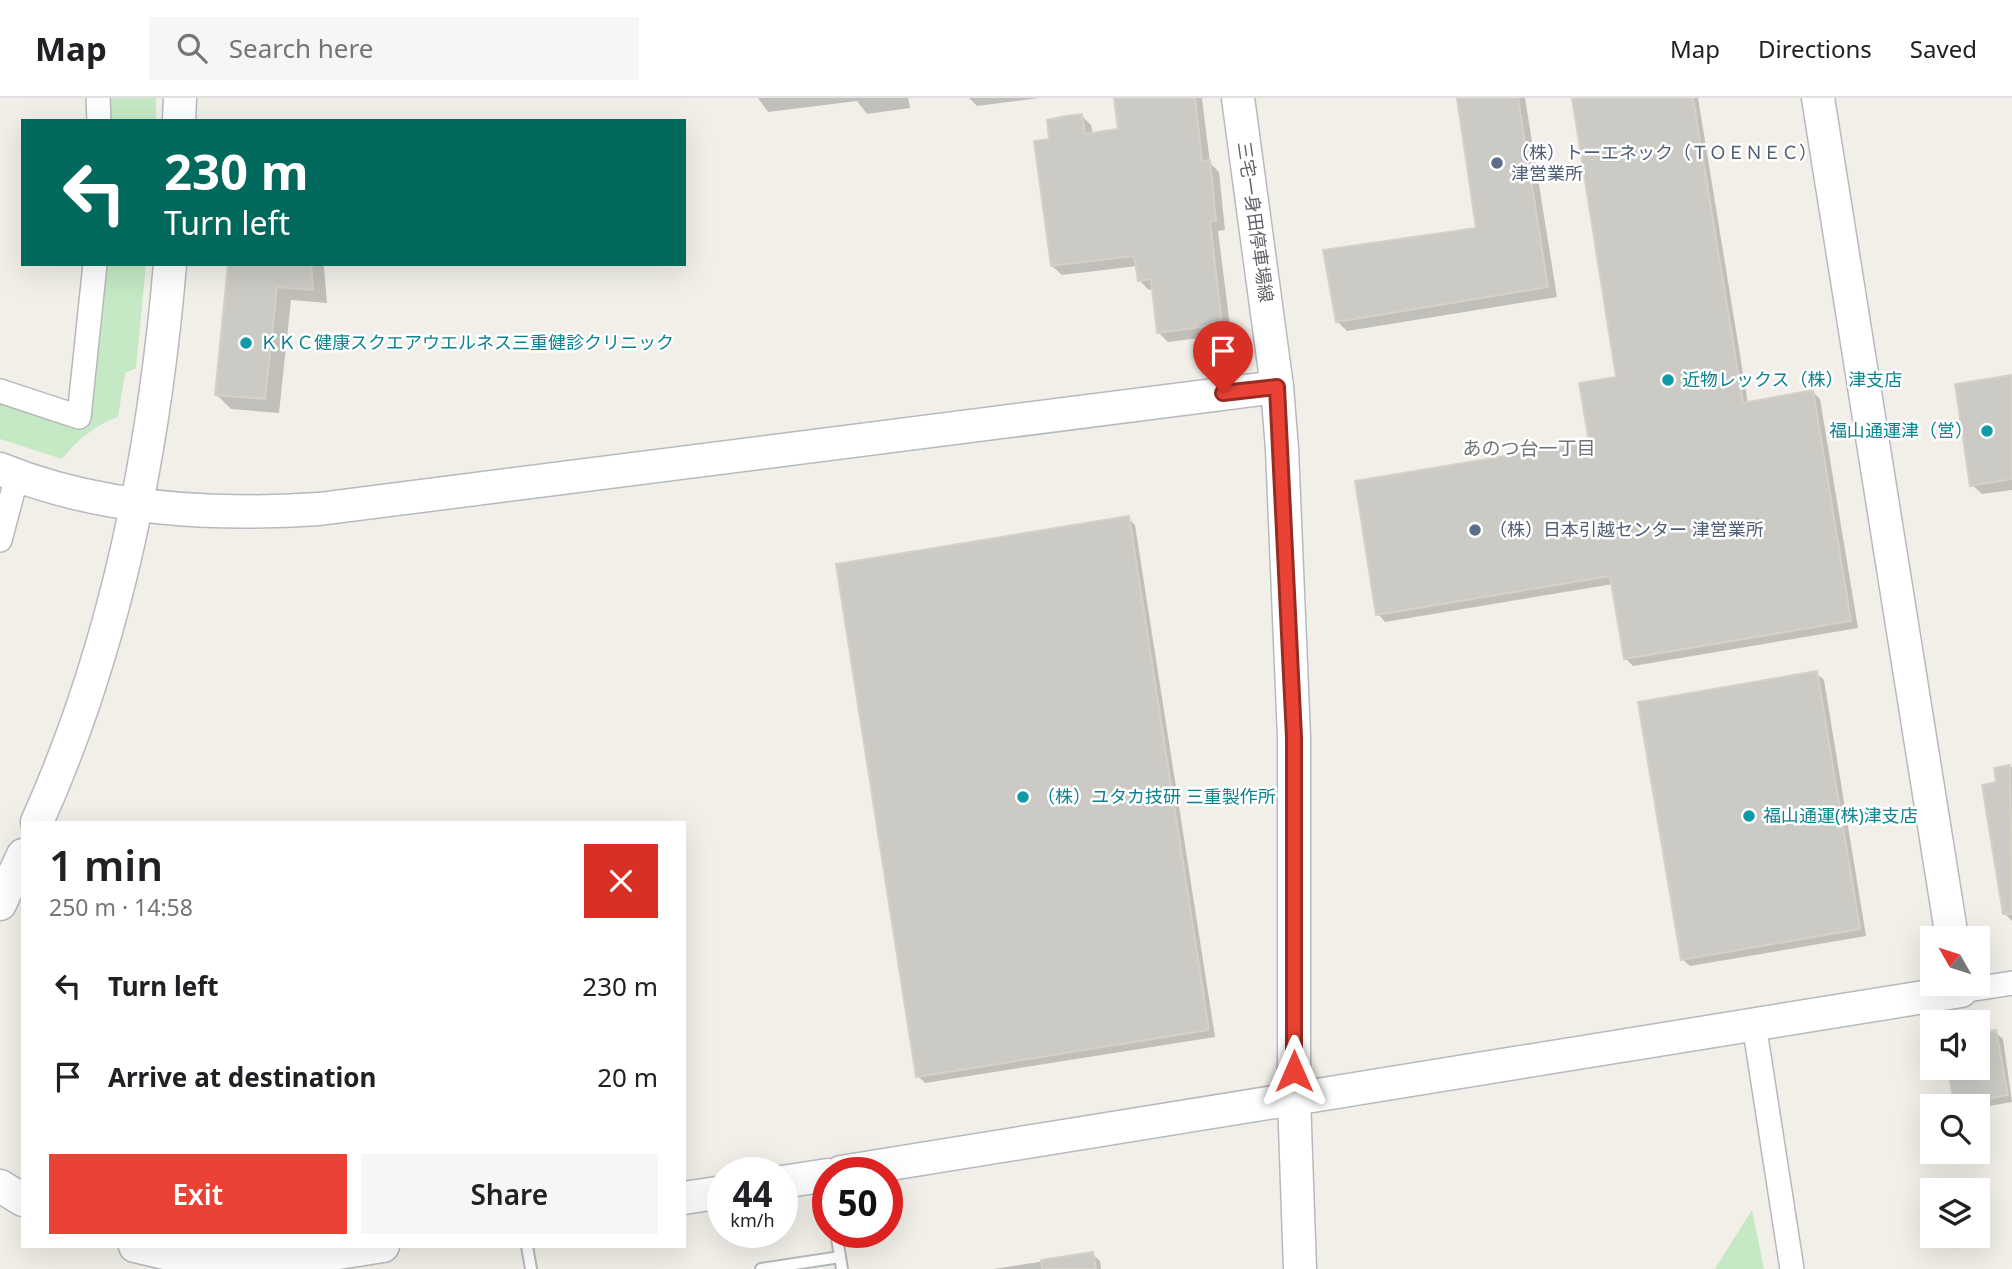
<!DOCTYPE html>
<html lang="en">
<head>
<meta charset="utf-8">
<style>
  :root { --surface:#fff; --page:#f6f6f6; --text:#202124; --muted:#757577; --line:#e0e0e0; --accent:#ea4335 }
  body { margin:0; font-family:"Noto Sans","Noto Sans JP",sans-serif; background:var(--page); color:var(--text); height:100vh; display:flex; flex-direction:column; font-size:26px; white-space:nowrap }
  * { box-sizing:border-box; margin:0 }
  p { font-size:23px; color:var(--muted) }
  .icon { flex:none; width:38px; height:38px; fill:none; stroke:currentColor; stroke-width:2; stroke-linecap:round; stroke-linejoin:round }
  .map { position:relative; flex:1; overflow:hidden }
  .sheet { position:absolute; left:21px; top:723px; width:665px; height:427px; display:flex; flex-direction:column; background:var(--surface); border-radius:0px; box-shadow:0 7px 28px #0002 }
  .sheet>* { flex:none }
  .top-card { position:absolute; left:21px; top:21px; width:665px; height:147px; border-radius:0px; box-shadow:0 7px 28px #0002; background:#00695c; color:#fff; overflow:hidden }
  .needle { width:46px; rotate:309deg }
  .buttons { position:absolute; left:1920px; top:828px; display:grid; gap:14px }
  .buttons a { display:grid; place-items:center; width:70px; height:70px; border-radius:0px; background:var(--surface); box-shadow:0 7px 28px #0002; font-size:35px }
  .speed { position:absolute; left:707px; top:1059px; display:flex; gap:14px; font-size:35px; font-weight:700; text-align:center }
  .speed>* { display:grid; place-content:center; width:91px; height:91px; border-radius:50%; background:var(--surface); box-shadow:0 7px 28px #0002; line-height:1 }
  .speed small { font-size:18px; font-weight:400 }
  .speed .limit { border:10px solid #d22; background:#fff; color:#111 }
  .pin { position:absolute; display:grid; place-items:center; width:60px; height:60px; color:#fff; margin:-72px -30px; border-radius:50% 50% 50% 0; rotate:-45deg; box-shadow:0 0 7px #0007 }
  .pin .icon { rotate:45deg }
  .me { position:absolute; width:77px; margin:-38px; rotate:0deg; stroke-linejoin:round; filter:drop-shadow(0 0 5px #0008) }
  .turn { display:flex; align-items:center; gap:24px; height:147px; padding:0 28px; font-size:32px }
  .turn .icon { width:91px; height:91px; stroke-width:2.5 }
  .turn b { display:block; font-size:49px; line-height:60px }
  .round { display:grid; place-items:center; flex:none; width:74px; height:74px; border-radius:0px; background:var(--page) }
  .headline { display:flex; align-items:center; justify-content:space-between; height:119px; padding:0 28px }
  h1 { font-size:42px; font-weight:600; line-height:52px }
  .button { display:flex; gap:14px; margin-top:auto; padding:14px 28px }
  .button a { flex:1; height:80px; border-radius:0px; background:var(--accent); color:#fff; font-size:28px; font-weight:600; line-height:80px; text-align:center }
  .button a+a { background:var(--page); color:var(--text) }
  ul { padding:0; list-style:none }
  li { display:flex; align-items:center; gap:21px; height:91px; padding:0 28px }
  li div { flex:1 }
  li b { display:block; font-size:26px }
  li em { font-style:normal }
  header { display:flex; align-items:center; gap:42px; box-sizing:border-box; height:98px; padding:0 35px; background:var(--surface); border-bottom:2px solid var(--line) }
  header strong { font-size:33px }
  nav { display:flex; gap:38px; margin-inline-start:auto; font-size:24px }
  .search { width:490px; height:63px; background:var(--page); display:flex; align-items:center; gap:18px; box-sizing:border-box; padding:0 24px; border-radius:0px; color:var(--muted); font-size:26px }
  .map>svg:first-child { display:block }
  .green { fill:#c5e8c5 }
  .shadow { fill:#0003 }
  .building { fill:#cccac5; stroke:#d6d1c6; stroke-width:2 }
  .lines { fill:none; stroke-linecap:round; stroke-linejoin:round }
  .lane-casing { stroke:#b5b8bc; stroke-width:14 }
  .street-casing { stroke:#b5b8bc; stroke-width:26 }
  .secondary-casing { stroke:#b6babf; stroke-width:35 }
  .lane { stroke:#fff; stroke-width:10 }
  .street { stroke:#fff; stroke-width:23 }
  .secondary { stroke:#fff; stroke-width:32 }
  .route-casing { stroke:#982c22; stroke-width:18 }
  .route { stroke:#ea4335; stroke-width:12 }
  .service-dot { fill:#5c6f8a; stroke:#fff; stroke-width:2.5 }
  .culture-dot { fill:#0f9aa8; stroke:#fff; stroke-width:2.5 }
  .labels { text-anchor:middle; stroke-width:5; stroke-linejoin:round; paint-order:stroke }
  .service-label { font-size:18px; fill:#4e5e75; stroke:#fff; text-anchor:start }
  .street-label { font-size:18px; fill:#5f6368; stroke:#fff }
  .culture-label { font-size:18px; fill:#0d838f; stroke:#fff; text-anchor:start }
  .neighbourhood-label { font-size:19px; fill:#70757a; stroke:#fff }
</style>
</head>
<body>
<header>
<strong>Map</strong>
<div class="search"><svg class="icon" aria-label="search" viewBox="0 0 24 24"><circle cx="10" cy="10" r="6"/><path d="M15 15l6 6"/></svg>Search here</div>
<nav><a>Map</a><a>Directions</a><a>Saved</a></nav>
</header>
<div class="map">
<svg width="2012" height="1171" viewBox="0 0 2012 1171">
  <rect width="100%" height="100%" fill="#f1efe8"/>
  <g class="green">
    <polygon points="110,0 156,0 156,23 108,23"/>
    <path d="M98 166H146L136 270 125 275 118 319C94 328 78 341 62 361L0 341V302L87 331Z"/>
    <polygon points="1752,1112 1764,1171 1715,1171"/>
  </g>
  <g class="shadow">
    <polygon points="758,0 908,0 910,10 867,16 857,3 768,14"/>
    <polygon points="969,0 1039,0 977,8"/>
    <polygon points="1116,0 1202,0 1210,65 1219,74 1225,132 1218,133 1231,236 1168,244 1159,235 1154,191 1149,192 1139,182 1137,168 1062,177 1052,168 1051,42 1082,18 1091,27 1093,37 1120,33"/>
    <polygon points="1458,0 1525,0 1557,199 1347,233 1337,223 1478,131"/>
    <polygon points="1574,0 1698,0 1748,306 1813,294 1820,301 1858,530 1633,568 1625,560 1613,486 1385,524 1378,516 1591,346 1618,280"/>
    <polygon points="229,166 321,166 324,169 327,205 291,202 279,315 231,311 217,297"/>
    <polygon points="2012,279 2012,392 1982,396 1972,387"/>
    <polygon points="1128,420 1135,427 1215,939 925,985 918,978"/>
    <polygon points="1816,575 1824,582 1866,838 1690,868 1682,861"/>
    <polygon points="2012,669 2012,823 2005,816 1996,671"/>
    <polygon points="1995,934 2003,941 2012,1004 1978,1010 1958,1008 1949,970 1978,970 1978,937"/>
    <polygon points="1092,1156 1100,1163 1101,1171 993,1171"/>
  </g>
  <g class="building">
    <polygon points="1114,0 1195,0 1202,63 1210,62 1216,123 1210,124 1222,226 1157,235 1151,181 1138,183 1134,158 1051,168 1034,43 1049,41 1047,22 1066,18 1082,16 1085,36 1118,31"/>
    <polygon points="1457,0 1518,0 1548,189 1336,224 1323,152 1476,130"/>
    <polygon points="1572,0 1693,0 1743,305 1813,292 1851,523 1624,561 1610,478 1376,517 1355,383 1589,344 1579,285 1616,279"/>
    <polygon points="228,166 311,166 313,192 277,189 265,301 215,297"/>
    <polygon points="2012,277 2012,381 1970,388 1955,286"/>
    <polygon points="1129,418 1209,932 916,979 836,466"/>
    <polygon points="1817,573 1860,831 1681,862 1638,604"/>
    <polygon points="2010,667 2012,816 2003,816 1982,687 1996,684 1994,670"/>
    <polygon points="1996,932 2008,997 1954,1007 1948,970 1978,970 1978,935"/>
    <polygon points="1093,1154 1096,1171 1042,1171 1041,1162"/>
  </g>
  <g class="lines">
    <defs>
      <g id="lane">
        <polyline points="836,1134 842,1171"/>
        <polyline points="527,1148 531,1171"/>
        <polyline points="761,1171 840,1159"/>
      </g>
      <g id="street">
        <polyline points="98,0 99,23"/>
        <polyline points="0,293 79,319 95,166"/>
        <polyline points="0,442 17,378"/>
        <polyline points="1961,893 2012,885"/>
        <polyline points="1754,926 1792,1171"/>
      </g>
      <g id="secondary">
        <polyline points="1238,0 1277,289 1282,351 1294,639 1294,1000 1300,1171"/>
        <polyline points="1818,0 1952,840"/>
        <polyline points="179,23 180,0"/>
        <path d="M0 371C100 412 212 418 319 411L1277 289"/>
        <path d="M37 724C116 549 154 357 170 166"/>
        <polyline points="0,806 23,757"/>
        <polyline points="841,1074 1961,893 1959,886"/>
        <polyline points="782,1084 828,1077"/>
        <polyline points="0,1088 23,1102"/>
        <polyline points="684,1100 723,1094"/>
        <path d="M135 1148C156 1153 178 1159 199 1161 262 1168 321 1158 383 1148"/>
      </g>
    </defs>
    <use href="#lane" class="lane-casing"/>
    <use href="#street" class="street-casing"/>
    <use href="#secondary" class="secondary-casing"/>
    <use href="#lane" class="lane"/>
    <use href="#street" class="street"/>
    <use href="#secondary" class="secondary"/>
  </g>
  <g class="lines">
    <defs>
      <polyline id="route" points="1223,295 1277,289 1294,639 1294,973"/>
    </defs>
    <use href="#route" class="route-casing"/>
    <use href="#route" class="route"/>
  </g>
  <g class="service-dot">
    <circle cx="1497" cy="65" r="7"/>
    <circle cx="1475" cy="432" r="7"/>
  </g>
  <g class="culture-dot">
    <circle cx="246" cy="245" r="7"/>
    <circle cx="1668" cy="282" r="7"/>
    <circle cx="1987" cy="333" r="7"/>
    <circle cx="1023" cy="699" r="7"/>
    <circle cx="1749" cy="718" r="7"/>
  </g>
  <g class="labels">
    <g class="service-label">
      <text x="1511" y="61">（株）トーエネック（ＴＯＥＮＥＣ）<tspan x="1511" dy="21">津営業所</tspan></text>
      <text x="1489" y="438">（株）日本引越センター 津営業所</text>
    </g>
    <g class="street-label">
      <text transform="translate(1255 124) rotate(82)" y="6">三宅一身田停車場線</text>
    </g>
    <g class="culture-label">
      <text x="260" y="251">ＫＫＣ健康スクエアウエルネス三重健診クリニック</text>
      <text x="1682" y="288">近物レックス（株） 津支店</text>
      <text x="1973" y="339" text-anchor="end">福山通運津（営）</text>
      <text x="1037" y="705">（株）ユタカ技研 三重製作所</text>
      <text x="1763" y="724">福山通運(株)津支店</text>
    </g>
    <g class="neighbourhood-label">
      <text x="1529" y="357">あのつ台一丁目</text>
    </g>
  </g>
</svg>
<div class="buttons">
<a><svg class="needle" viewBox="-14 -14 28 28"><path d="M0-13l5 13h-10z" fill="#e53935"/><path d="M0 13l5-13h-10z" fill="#757577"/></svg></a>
<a><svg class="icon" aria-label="sound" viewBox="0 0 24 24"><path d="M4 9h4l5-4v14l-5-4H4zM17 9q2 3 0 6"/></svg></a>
<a><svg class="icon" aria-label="search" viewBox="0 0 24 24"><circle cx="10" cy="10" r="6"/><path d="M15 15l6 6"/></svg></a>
<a><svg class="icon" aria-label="layers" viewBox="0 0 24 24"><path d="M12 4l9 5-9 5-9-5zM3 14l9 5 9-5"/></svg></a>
</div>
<div class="speed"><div>44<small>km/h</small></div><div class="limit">50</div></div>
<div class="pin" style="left:1223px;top:295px;background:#d93025"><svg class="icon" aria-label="arrive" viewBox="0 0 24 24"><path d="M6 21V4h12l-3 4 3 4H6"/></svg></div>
<svg class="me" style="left:1294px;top:973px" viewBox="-20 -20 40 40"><path d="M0-17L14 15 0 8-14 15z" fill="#ea4335" stroke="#fff" stroke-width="4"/></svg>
<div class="top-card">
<div class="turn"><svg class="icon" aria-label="left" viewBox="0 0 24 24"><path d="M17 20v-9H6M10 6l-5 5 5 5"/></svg><div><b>230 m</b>Turn left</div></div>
</div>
<section class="sheet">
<div class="headline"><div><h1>1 min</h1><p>250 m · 14:58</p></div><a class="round" style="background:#d93025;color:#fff"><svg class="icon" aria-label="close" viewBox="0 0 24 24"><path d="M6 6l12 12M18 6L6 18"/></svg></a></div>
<ul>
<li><svg class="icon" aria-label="left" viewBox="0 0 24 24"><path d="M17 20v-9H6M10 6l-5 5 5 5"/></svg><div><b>Turn left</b></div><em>230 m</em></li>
<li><svg class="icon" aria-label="arrive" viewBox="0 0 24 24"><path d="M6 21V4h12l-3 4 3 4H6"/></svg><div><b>Arrive at destination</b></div><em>20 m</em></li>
</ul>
<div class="button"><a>Exit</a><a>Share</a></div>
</section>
</div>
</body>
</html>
